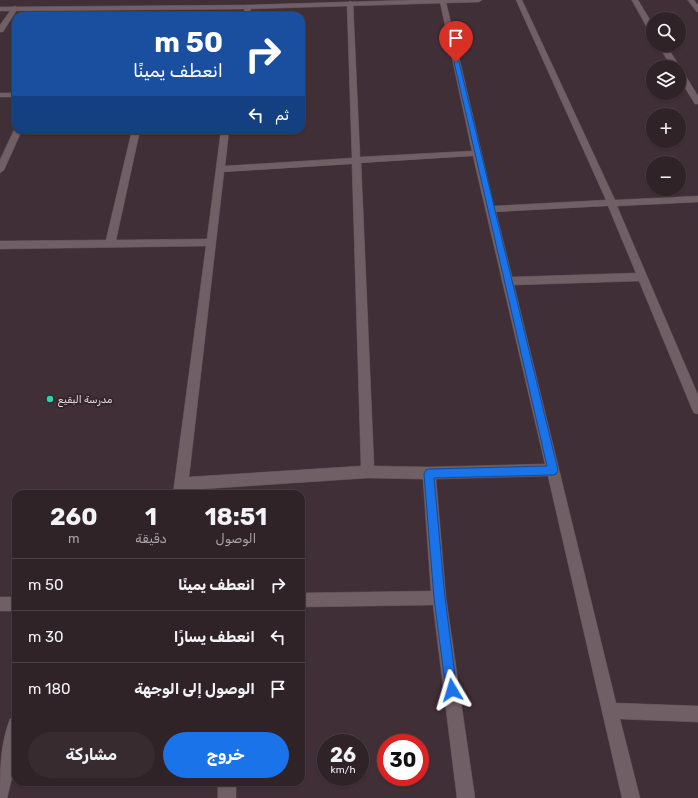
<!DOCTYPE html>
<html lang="ar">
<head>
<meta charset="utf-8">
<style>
  :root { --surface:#302328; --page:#382b30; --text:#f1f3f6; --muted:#a8a4a8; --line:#4b4045; --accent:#1a73e8 }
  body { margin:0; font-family:Rubik,Vazirmatn,sans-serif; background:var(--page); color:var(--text); direction:rtl; height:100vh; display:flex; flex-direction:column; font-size:15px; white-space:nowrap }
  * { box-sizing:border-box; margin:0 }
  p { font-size:13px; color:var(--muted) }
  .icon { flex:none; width:22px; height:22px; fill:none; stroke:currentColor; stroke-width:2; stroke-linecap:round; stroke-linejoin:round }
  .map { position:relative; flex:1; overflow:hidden; direction:ltr }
  .drawer { position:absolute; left:12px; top:490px; width:293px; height:296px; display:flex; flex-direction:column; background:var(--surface); border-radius:12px; box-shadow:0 1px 3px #0004,0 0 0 1px var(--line); direction:rtl }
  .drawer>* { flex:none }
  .guide { position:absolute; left:12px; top:12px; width:293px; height:122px; border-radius:12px; box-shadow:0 1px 3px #0004,0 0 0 1px var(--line); direction:rtl; background:#1a4fa0; color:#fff; overflow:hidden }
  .fabs { position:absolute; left:646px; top:12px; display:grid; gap:8px }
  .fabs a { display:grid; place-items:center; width:40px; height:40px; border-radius:50%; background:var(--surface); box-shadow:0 1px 3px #0004,0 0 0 1px var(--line); font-size:20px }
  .speed { position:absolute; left:317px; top:734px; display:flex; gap:8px; font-size:20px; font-weight:700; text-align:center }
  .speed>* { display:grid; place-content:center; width:52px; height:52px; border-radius:50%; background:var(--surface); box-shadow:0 1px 3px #0004,0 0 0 1px var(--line); line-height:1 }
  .speed small { font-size:10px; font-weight:400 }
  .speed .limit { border:6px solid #d22; background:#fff; color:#111 }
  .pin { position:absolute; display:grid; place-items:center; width:34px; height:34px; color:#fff; margin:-41px -17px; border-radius:50% 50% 50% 0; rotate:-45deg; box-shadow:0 0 4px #0007 }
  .pin .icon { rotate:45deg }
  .me { position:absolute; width:44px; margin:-22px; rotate:353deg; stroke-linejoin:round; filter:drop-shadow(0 0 3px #0008) }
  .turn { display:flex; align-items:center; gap:14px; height:84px; padding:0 16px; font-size:18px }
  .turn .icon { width:52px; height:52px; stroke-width:2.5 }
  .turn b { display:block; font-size:28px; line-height:34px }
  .then { display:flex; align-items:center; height:38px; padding:0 16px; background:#0003; gap:8px; font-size:15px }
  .eta { display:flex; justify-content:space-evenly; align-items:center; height:68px; text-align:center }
  .eta b { font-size:24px; font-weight:700; line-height:28px }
  .button { display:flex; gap:8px; margin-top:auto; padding:8px 16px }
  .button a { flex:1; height:46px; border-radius:24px; background:var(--accent); color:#fff; font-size:16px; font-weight:700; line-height:46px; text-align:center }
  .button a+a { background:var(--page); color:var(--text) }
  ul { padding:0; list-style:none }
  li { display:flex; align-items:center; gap:12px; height:52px; padding:0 16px; border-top:1px solid var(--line) }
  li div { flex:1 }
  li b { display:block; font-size:15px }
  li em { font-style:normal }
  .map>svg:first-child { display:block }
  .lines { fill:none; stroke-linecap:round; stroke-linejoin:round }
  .service-casing { stroke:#5c4e54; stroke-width:1 }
  .minor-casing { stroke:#5c4e54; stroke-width:1 }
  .tertiary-casing { stroke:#5c4e54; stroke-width:1 }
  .service { fill:#715f66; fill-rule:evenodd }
  .minor { fill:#715f66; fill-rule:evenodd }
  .tertiary { fill:#715f66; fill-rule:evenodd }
  .route { fill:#1a73e8; stroke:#114b97 }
  .poi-dot { fill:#2ad5ac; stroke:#35252c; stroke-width:1.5 }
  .labels { text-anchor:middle; stroke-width:4; stroke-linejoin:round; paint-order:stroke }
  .poi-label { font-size:10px; fill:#e7dce0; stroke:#35252c; text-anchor:start }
</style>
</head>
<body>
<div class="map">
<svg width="698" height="798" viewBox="0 0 698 798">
  <rect width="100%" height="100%" fill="#402f36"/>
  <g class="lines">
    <defs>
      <polygon id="service" points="15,6 18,8 3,32 0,32 0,25 13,7"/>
      <g id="minor">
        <path d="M443 0 446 2 494 206 606 200 516 0H522L615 200 698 196V202L617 206 698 395V414L694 413 692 409 639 281 514 285 616 703 698 706V722L620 719 640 798H622L548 476 436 479 446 598 475 798H457L433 605 301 607V593L431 591 423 479 368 478 187 490V494H173L206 246 0 249V241L106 240 132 130H140L116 240 207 239 221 130H229L225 166 352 158 347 3 350 1 353 3 360 157 472 151 440 2ZM473 156 545 464 429 467 374 466 361 163ZM352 164 361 466 189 477 224 172ZM608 206 636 273 512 277 496 212Z"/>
        <polygon points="248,5 251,7 249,16 243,16 245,7"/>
        <rect x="0" y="93" width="16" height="4"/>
        <polygon points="15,128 16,130 22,130 4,170 0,173 0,160"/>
        <rect x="0" y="597" width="16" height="14"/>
        <path d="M16 717V761L7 798H0C0 771 0 745 10 719Z"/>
        <rect x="218" y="782" width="18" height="16"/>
      </g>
      <g id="tertiary">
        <polygon points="412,0 482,0 479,2 248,9 0,11 0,7 248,5"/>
        <polygon points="632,0 638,0 653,25 653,33 649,31"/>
        <polygon points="688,0 694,0 698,5 698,12 696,11"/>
        <polygon points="658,45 666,45 680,67 679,68 672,67"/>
        <polygon points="679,70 682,70 698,96 698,104 695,104 679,78"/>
      </g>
    </defs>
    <use href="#service" class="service-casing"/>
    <use href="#minor" class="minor-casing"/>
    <use href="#tertiary" class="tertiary-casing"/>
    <use href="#service" class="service"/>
    <use href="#minor" class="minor"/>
    <use href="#tertiary" class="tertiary"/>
  </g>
  <polygon class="route" points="456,60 459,62 558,470 556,474 553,475 434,478 445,598 457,690 456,694 452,696 447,694 446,690 434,598 424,474 426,470 429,469 547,466 454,62"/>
  <circle class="poi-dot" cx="50" cy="399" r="4"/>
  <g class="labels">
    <g class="poi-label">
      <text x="58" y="403">مدرسة البقيع</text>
    </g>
  </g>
</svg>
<div class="fabs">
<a><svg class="icon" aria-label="search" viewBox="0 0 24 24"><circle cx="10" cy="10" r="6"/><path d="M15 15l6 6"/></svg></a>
<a><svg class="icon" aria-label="layers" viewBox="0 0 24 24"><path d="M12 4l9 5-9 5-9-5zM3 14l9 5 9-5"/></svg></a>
<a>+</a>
<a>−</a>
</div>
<div class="speed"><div>26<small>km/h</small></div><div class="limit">30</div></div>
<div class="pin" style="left:456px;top:62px;background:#d93025"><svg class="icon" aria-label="arrive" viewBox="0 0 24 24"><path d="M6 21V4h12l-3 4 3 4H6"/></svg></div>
<svg class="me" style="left:452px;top:690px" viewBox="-20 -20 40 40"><path d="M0-17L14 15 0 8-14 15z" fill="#1a73e8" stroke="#fff" stroke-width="4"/></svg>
<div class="guide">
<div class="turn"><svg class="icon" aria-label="right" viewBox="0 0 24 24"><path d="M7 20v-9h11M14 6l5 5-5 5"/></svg><div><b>50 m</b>انعطف يمينًا</div></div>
<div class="then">ثم<svg class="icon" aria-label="left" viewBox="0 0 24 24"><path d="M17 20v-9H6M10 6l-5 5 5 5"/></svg></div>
</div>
<section class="drawer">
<div class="eta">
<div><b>18:51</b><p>الوصول</p></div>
<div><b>1</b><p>دقيقة</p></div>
<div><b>260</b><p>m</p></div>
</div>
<ul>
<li><svg class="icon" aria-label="right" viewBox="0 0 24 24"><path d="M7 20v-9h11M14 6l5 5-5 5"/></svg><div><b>انعطف يمينًا</b></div><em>50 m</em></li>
<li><svg class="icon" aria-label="left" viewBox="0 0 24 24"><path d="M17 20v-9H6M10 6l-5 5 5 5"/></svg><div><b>انعطف يسارًا</b></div><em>30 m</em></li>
<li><svg class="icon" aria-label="arrive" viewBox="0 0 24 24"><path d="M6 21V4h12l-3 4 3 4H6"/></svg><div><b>الوصول إلى الوجهة</b></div><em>180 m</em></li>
</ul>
<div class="button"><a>خروج</a><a>مشاركة</a></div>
</section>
</div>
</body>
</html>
